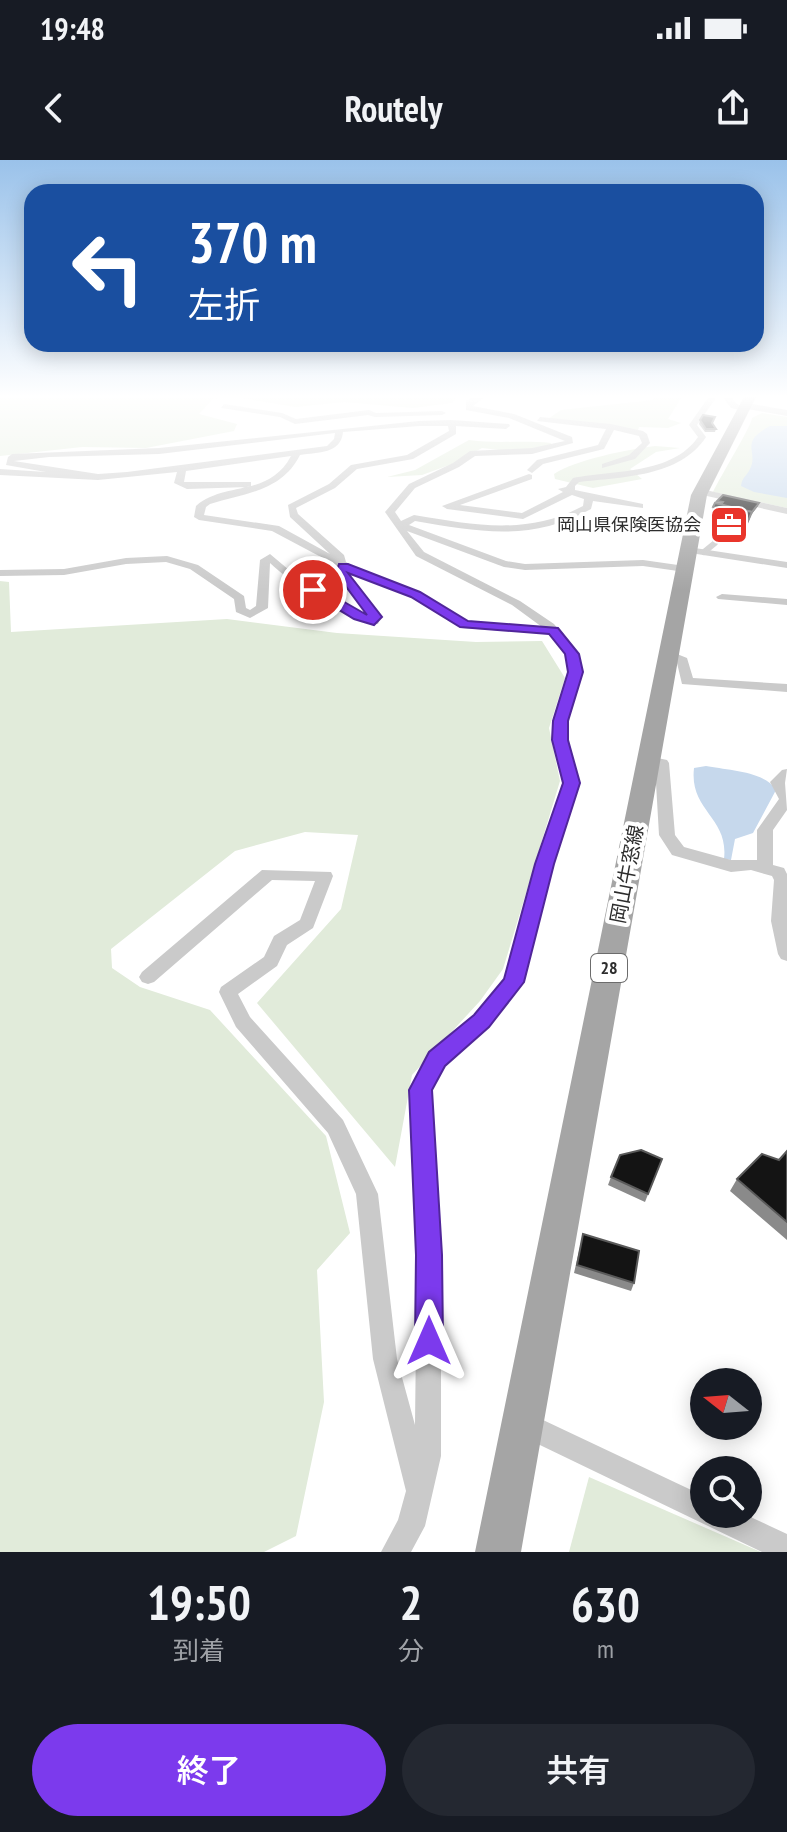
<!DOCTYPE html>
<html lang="ja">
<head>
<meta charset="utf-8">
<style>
  :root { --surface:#171b24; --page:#242831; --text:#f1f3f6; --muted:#9ea1a6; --accent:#7c3aed }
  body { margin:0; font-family:"PT Sans Narrow","Noto Sans JP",sans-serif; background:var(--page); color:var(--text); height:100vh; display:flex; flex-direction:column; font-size:30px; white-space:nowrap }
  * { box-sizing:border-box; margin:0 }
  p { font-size:26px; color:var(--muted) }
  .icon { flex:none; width:44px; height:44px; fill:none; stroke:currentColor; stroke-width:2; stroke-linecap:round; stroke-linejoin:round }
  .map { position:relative; height:1392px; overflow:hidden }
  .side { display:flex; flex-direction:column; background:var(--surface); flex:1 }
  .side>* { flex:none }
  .top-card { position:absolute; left:24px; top:24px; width:740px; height:168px; border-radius:24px; box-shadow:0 4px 20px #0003; background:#1a4fa0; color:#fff; overflow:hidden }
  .needle { width:52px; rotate:287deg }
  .buttons { position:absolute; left:690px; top:1208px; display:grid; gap:16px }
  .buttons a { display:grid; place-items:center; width:72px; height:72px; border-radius:50%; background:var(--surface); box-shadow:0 4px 20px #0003; font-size:40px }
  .pin { position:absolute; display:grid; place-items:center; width:68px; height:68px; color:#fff; margin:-34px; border:4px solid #fff; border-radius:50%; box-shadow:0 2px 8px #0007 }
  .me { position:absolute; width:88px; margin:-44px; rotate:0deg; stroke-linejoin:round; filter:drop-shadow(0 0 6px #0008) }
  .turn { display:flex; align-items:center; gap:28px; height:168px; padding:0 32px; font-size:36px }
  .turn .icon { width:104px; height:104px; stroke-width:2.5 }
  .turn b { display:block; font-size:56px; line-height:68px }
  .eta { display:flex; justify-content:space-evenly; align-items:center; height:136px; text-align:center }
  .eta b { font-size:48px; font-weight:600; line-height:56px }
  .primary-button { display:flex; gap:16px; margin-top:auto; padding:16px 32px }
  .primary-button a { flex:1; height:92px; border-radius:48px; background:var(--accent); color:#fff; font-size:32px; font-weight:600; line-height:92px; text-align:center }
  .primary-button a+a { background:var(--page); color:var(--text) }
  .status { display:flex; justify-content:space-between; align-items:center; height:56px; padding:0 40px; background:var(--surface); direction:ltr }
  .status svg { height:22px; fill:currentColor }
  header { display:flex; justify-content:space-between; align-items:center; height:104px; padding:0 32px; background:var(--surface); font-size:36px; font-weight:600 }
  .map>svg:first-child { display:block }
  .green { fill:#e1ebda }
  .water { fill:#c6d8ec }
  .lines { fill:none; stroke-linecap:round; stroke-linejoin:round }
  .service { stroke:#cacaca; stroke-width:6 }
  .minor { fill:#cacaca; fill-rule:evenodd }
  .tertiary { fill:#cacaca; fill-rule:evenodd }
  .primary { fill:#a5a5a5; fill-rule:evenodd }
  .wall { fill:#8a8a8a }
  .shaded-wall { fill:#5a5a5a }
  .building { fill:#141414; stroke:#5a5a5a; stroke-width:2 }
  .route { fill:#7c3aed; stroke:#51269a; stroke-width:2 }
  .labels { text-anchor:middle; stroke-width:8; stroke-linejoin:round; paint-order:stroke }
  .far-poi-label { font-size:18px; fill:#2d2d2d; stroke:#fff; text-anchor:end }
  .shield { fill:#fff; stroke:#6c6c6c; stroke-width:2 }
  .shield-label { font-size:18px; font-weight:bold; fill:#2d2d2d }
  .street-label { font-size:20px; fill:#2d2d2d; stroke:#fff }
</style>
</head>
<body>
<div class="status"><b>19:48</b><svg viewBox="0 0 49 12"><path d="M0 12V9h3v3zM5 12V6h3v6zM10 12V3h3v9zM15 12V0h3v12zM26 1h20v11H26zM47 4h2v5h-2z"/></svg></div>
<header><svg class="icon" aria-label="back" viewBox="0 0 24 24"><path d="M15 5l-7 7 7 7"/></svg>Routely<svg class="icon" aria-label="share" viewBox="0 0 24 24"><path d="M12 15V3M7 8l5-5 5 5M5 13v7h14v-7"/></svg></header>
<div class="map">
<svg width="787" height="1392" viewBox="0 0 787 1392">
  <rect width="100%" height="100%" fill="#fff"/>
  <g class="green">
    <polygon points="0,235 459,235 452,243 413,248 344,242 296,247 228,236 213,239 199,254 237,264 234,271 146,288 82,287 0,296"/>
    <polygon points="653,235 683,235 668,259 681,263 668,268 639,267 638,270 548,259 561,250 653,240"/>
    <path d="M762 253 787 257V348L713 332C720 317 751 267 752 258Z"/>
    <path d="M469 280C496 284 523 280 551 283L550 286 508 291 482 288 452 304 422 315 387 317 415 310Z"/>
    <path d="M655 286 680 288 656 292 630 309 642 319 593 328 555 319 554 314C574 300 630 289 655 286Z"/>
    <polygon points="0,421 9,422 11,472 227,459 337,473 476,482 542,481 565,518 549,568 560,621 503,809 480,841 412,915 395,1007 257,843 341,749 358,675 305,672 235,691 111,789 112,808 140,827 210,850 326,976 350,1073 317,1110 324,1242 296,1376 264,1392 0,1392"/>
    <polygon points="589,1317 761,1392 569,1392"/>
  </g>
  <g class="water">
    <path d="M770 266H787V338L754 332 741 326C742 317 747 316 750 309 759 291 738 283 770 266Z"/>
    <path d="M706 606C726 610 765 611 776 630L753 673 735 679 731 700 724 699C729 657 689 651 694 608Z"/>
  </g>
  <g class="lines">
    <polyline class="service" points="704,392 715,383 717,371"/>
    <g class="minor">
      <path d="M477 235H487L473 246 514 254 572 277 573 283 532 294 475 296 459 307 415 328 395 352 401 361 414 355C475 365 526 376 583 346L584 339 572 335 523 359 447 349 442 346 529 314 532 315V319L460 345 522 353 563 332 558 329 566 327 573 318C613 310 672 315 698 277L689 265 710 235H718L697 265 706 277C680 317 622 317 579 322L575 326V330L643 344V348L593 341 591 349C531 382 480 372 415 361L409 365 506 401 525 404 643 400 685 406 690 409 685 412 643 406 525 410 504 407 407 371 424 392 520 441 554 464 578 494 581 512 568 561 567 580 578 623 553 704 522 822 488 866 444 905 431 930 441 1095V1296L425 1366 411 1392H381L398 1360 406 1331 373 1199 356 1034 328 973 236 867 219 832 221 827 264 797 274 776 300 760 315 721 272 720 154 822 148 824 142 822 139 817 142 812 262 710 331 712 333 716 313 768 287 785 277 806 238 834 250 857 343 960 378 1034 397 1199 415 1265 417 1095 411 930 430 893 474 856 505 819 537 704 564 623 553 580 554 561 569 512 566 494 550 474 461 468 412 436 347 412 381 457 378 464C352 466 290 422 270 403L268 448 250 458 236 452 234 439 190 409 166 402 126 404 64 415 0 416V410L64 409 126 398 167 396 198 405 244 436 246 448 250 450 256 446 260 400 270 394 295 415 368 456 337 413 336 405 272 371 199 360 194 357 196 346C224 321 269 338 291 296L186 311 184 322H251V326L248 327 187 329 174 323 177 312 98 320 0 315V309L46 312 6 305 8 297 12 294 159 288 419 261 451 260 509 264 510 266 506 269 456 266V274L413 299 357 309 335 328 296 348 298 354 344 395 346 402 367 414 420 432 468 462 542 467 512 445 416 396 385 352 409 324 453 303 470 291 532 288 565 281 509 258 466 250V241ZM419 266H448L449 271 407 295 351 305 329 324 288 345 290 357 330 394 279 366 204 355 206 347 210 344C246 333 282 331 300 295 318 292 341 294 343 272ZM335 273 334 279 327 286 127 312 98 314 14 301 49 297 159 294Z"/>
      <polygon points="721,235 729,235 737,244 748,249 744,251 731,248"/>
      <polygon points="224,244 282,253 296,259 369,250 376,253 442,251 446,253 442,255 375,257 368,255 295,264 280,257 221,248"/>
      <polygon points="540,257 611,264 643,271 647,274 650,283 635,299 602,308 602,304 629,295 642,283 639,276 614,270 604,289 543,304 532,313 527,310 537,300 598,285 606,269 537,261"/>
      <polygon points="701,329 787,348 787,354 698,334 696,332"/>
      <polygon points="688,387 787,402 787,408 684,392 683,390"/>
      <polygon points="722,434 787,439 787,445 718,439 716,437"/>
      <polygon points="667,490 687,498 693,518 787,524 787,532 682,524 677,503 661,494"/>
      <polygon points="648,596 667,600 669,603 675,675 684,687 731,700 757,700 757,670 779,639 770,622 782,610 787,609 785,623 787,650 773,670 773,705 784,708 787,714 787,801 781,799 778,794 771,761 774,720 772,716 751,710 731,712 672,695 659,675 655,606 643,603 641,600"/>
      <polygon points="524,1251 704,1336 704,1354 744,1354 787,1374 787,1392 762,1392 515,1273 511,1264 515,1255"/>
    </g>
    <polygon class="tertiary" points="746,243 787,250 787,256 742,248"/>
    <polygon class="primary" points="745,235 757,235 707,335 521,1392 475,1392 691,335"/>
  </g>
  <g class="wall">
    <polygon points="700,260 714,260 712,263 716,269 715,272 705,272 699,264"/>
    <polygon points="717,341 758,346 751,355 745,372 714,368 716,360 710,359 713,347"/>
    <polygon points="787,991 787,1080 730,1031 737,1019 779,1000"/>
    <polygon points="662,999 645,1042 608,1025 611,1017"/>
    <polygon points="583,1074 634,1123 631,1131 574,1113"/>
  </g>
  <polygon class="shaded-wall" points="759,343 758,346 751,355 745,372 748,356"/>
  <g class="building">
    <polygon points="703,255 715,257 712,263 716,269 706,269 700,260"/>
    <polygon points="723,335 759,343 752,352 721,345 723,342 717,341"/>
    <polygon points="715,343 752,352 748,361 717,357 719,349 713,347"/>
    <polygon points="641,990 662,999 648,1034 611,1017 620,995"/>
    <polygon points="787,991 787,1062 737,1019 762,994 779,1000"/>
    <polygon points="583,1074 639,1091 634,1123 577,1105"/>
  </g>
  <linearGradient id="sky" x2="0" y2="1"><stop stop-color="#9ac2ea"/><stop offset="0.55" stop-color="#fff"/><stop offset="1" stop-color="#fff" stop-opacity="0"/></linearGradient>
  <rect width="787" height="430" fill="url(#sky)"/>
  <polygon class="route" points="339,404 348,404 420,432 468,461 558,468 579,494 583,512 568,561 568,580 580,623 554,704 524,822 489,867 445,906 432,930 442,1095 443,1181 439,1191 429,1195 419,1191 415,1181 416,1095 409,930 429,892 474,855 504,819 535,704 563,623 552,580 553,561 568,512 565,494 549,474 460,467 411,437 348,413 382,457 374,465 354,459 307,430 318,427 367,455 336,413"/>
  <defs>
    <symbol id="office-square" viewBox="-11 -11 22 22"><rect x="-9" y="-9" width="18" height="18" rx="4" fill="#e9352b" stroke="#fff"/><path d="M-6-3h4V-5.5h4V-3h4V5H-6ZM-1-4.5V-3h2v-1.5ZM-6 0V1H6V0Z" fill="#fff"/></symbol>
  </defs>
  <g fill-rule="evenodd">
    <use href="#office-square" x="707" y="343" width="44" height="44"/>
  </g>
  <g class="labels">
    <g class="far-poi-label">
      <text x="701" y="371">岡山県保険医協会</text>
    </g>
    <rect class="shield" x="591" y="794" width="36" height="28" rx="6"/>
    <g class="shield-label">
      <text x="609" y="814">28</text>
    </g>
    <g class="street-label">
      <text transform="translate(627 714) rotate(-79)" y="7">岡山牛窓線</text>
    </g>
  </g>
</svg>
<div class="buttons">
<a><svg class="needle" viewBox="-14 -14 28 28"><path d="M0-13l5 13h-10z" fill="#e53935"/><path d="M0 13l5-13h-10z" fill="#9ea1a6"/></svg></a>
<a><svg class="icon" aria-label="search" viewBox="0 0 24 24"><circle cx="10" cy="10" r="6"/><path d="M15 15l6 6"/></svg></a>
</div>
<div class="pin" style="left:313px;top:430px;background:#d93025"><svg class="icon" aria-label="arrive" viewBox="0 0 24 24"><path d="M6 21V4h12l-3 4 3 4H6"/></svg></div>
<svg class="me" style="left:429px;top:1181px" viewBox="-20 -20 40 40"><path d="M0-17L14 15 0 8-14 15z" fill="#7c3aed" stroke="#fff" stroke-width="4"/></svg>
<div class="top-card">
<div class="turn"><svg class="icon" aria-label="left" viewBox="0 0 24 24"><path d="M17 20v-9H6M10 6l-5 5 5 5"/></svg><div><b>370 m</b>左折</div></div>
</div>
</div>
<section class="side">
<div class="eta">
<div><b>19:50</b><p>到着</p></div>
<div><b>2</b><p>分</p></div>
<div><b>630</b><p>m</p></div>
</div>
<div class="primary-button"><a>終了</a><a>共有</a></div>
</section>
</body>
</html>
